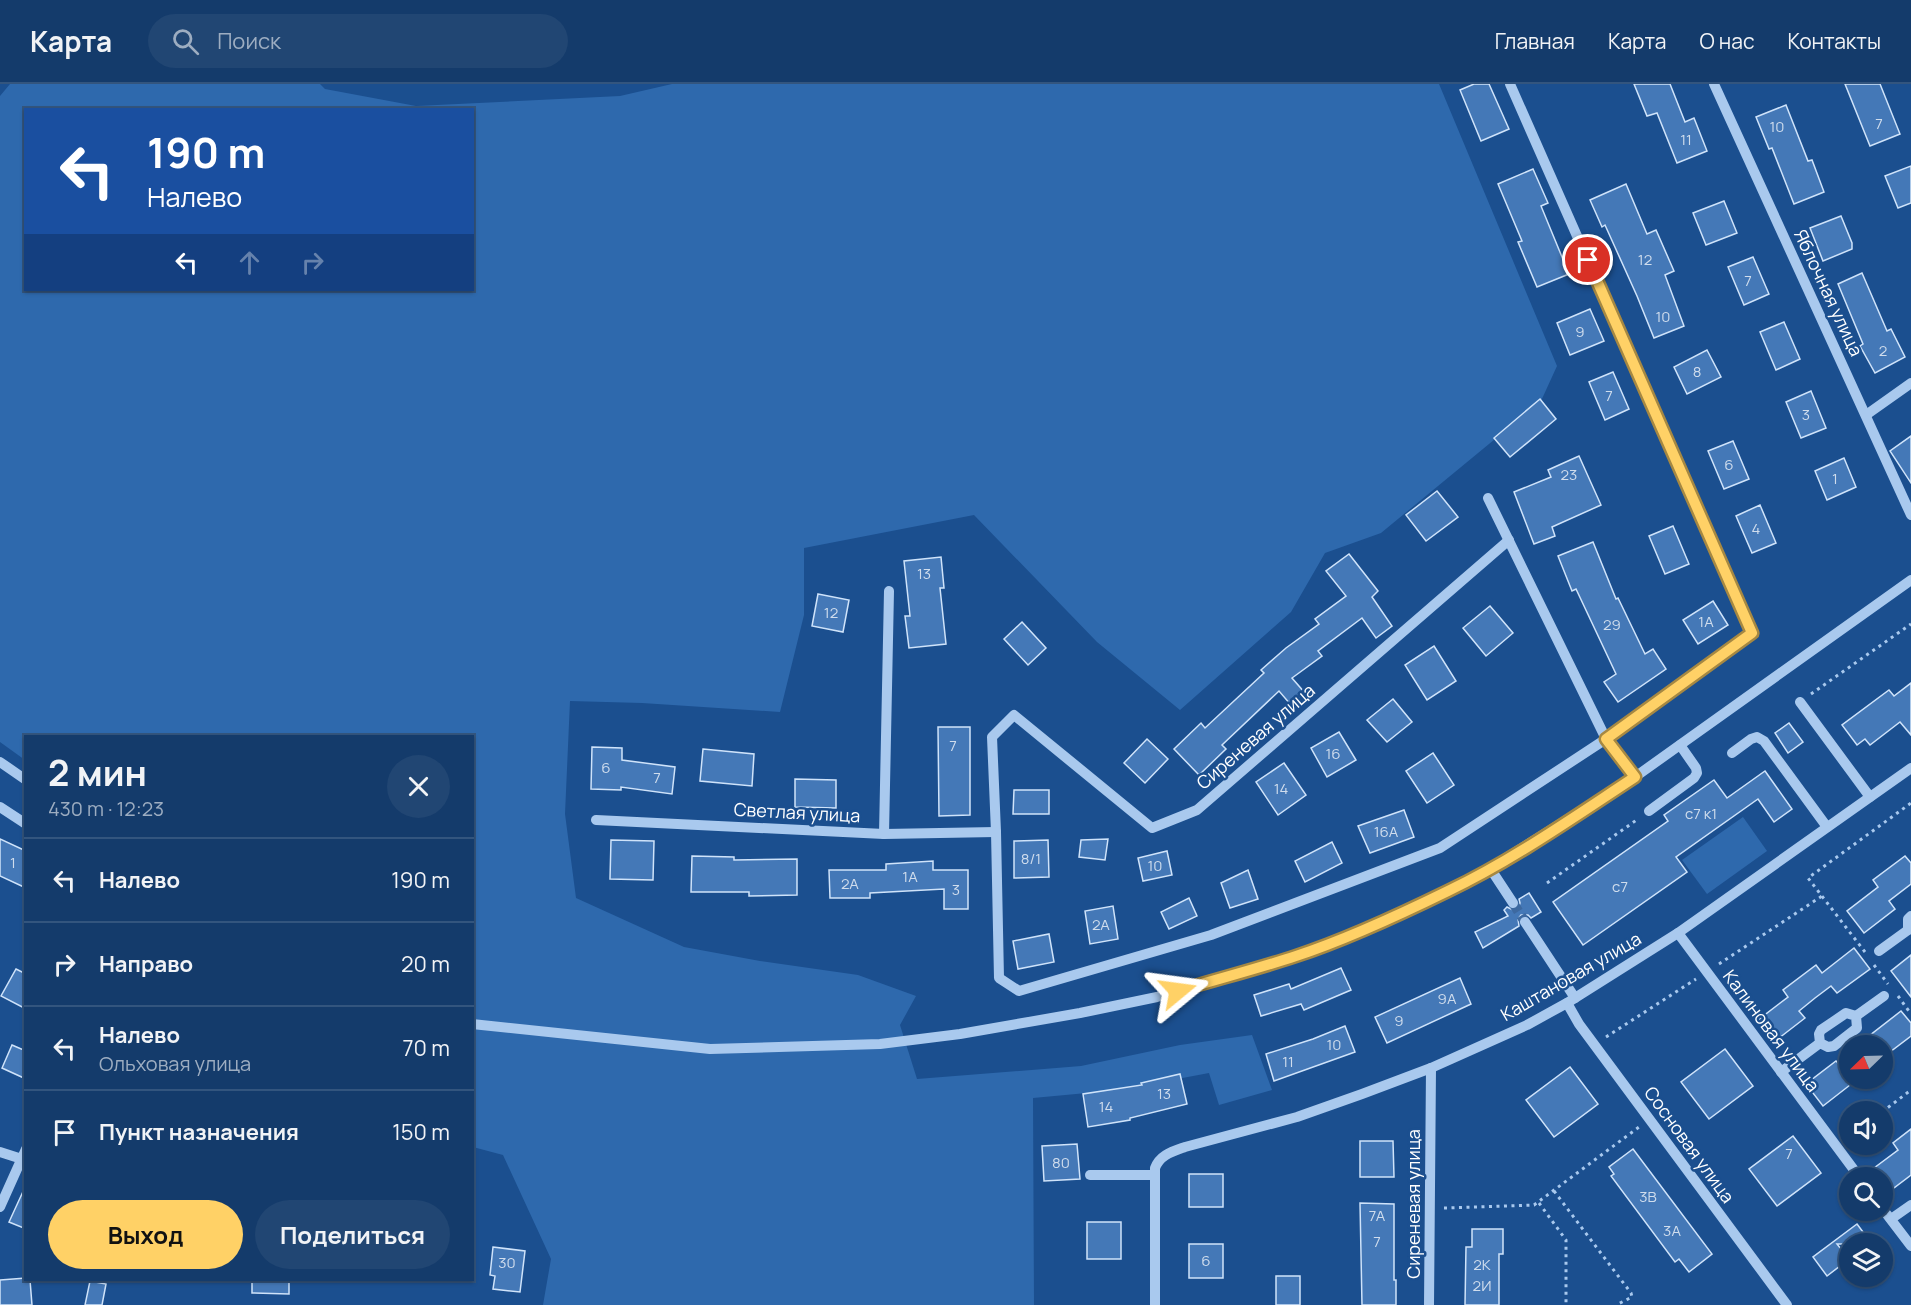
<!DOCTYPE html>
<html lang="ru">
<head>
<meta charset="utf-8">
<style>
  :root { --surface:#143b6b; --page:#214673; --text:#f1f3f6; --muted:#9dadc1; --line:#33557e; --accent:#ffd166 }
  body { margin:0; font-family:Manrope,sans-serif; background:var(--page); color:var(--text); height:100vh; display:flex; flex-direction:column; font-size:22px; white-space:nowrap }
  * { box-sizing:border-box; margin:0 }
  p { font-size:20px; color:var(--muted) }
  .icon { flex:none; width:33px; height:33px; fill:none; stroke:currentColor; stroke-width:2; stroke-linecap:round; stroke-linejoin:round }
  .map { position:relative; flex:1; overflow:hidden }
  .drawer { position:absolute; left:24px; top:651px; width:450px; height:546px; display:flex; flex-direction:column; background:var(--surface); border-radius:0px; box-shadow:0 2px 4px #0004,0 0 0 2px var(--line) }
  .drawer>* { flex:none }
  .hud { position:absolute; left:24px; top:24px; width:450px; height:183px; border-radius:0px; box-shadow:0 2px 4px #0004,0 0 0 2px var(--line); background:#1a4fa0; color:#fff; overflow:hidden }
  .needle { width:39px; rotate:247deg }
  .controls { position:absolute; left:1839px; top:951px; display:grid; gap:12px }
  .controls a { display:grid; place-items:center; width:54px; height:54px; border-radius:50%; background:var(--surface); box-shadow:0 2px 4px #0004,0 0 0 2px var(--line); font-size:30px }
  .pin { position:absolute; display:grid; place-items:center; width:51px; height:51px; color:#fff; margin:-26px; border:3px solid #fff; border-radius:50%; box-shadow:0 2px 6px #0007 }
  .me { position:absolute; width:66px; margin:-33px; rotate:74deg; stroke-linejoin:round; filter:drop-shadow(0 0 4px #0008) }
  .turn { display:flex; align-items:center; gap:21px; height:126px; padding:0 24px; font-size:27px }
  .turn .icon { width:78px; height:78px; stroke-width:2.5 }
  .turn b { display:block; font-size:42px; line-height:51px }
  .lanes { display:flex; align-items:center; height:57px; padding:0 24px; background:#0003; justify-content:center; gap:30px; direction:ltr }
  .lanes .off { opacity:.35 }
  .round { display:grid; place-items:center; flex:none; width:63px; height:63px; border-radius:32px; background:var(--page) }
  .overview { display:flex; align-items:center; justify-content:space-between; height:102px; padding:0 24px }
  h1 { font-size:36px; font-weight:700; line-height:45px }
  .action { display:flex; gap:12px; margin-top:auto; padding:12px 24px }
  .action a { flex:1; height:69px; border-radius:36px; background:var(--accent); color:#111; font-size:24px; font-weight:700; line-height:69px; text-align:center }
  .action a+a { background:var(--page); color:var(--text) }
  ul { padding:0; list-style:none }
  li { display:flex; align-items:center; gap:18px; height:84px; padding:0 24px; border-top:2px solid var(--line) }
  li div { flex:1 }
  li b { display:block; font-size:22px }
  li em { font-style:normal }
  header { display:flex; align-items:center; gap:36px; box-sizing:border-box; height:84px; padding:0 30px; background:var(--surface); border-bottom:2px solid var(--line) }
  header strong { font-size:28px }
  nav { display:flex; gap:33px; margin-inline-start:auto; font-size:21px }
  .search { width:420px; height:54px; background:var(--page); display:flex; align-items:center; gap:15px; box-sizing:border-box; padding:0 21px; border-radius:33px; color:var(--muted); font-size:22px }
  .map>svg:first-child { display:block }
  .green { fill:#2e69ad; fill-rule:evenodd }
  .building { fill:#4478b7; stroke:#cfe3fa; stroke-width:1.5 }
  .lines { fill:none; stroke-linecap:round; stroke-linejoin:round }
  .minor-tunnel { stroke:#3d69a0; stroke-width:10; stroke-dasharray:10 5; stroke-linecap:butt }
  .path { stroke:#a9c9ee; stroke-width:3; stroke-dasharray:3 4.5; stroke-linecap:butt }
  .minor { stroke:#a9c9ee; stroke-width:10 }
  .route-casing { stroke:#a68842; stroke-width:15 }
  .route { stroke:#ffd166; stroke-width:10 }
  .labels { text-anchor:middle; stroke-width:5; stroke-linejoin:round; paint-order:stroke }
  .number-label { font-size:15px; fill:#d0dded }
  .street-label { font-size:18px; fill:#fff; stroke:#1b4f8f }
</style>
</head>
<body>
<header>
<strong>Карта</strong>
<div class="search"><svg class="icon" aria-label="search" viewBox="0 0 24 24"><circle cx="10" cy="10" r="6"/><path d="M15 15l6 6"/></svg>Поиск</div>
<nav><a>Главная</a><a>Карта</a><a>О нас</a><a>Контакты</a></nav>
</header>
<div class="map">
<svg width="1911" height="1221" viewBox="0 0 1911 1221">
  <rect width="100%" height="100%" fill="#1b4f8f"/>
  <g class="green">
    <path d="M10 0H320L325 5 416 22 620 12 672 0H1439L1557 282 1541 317 1381 449 1325 469 1291 528 1180 626 1097 558 974 431 804 464V531L780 628 642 619 570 617 565 730 576 814 684 863 760 877 858 891 916 912 900 941 917 995 1081 982 1180 961 1252 951 1272 1006 1219 1021 1209 989 1119 1006 1033 1014 1034 1221H543L551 1175 503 1071 473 1063 472 652H26L25 676 0 658V12ZM26 26H472V206H26Z"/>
    <polygon points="1743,733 1767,767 1707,810 1682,776"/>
  </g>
  <g class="building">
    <polygon points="1474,0 1489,0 1509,45 1481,57 1460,6"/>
    <polygon points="1634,0 1670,0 1685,38 1694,34 1707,67 1677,79 1657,29 1647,32"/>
    <polygon points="1845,0 1880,0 1900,50 1870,62"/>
    <polygon points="1786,21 1808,77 1812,76 1824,108 1794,120 1772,64 1769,65 1756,33"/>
    <polygon points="1911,82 1911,119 1898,124 1885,92"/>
    <polygon points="1533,85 1548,119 1541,122 1569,190 1537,203 1518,158 1522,157 1498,100"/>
    <polygon points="1626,100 1647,150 1656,146 1674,187 1665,191 1684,242 1654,254 1637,212 1605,141 1602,143 1590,116"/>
    <polygon points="1724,117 1737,149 1706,161 1693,129"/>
    <polygon points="1841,132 1852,159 1852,165 1823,177 1810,144"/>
    <polygon points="1753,173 1769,210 1744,221 1728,183"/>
    <polygon points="1862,189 1887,247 1891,245 1905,273 1875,289 1860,262 1863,260 1838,200"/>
    <polygon points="1590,225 1604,257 1570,271 1557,239"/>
    <polygon points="1784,238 1800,275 1776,286 1760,248"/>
    <polygon points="1707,266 1721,293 1687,310 1674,283"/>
    <polygon points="1613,288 1629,325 1605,336 1589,298"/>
    <polygon points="1811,307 1826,344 1801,354 1786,318"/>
    <polygon points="1540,315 1556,335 1510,373 1494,354"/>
    <polygon points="1911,352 1911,399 1890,367"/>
    <polygon points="1733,357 1749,395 1724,405 1708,367"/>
    <polygon points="1579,372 1601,421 1552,443 1555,452 1534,460 1514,408 1551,393 1548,386"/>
    <polygon points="1844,374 1856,403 1827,416 1815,387"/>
    <polygon points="1437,407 1458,433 1426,457 1406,431"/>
    <polygon points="1760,421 1776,459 1752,469 1736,432"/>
    <polygon points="1673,442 1689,480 1665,490 1649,452"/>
    <polygon points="1593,458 1616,515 1618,514 1645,570 1653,565 1666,585 1618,618 1604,598 1616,590 1576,505 1572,507 1558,472"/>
    <polygon points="1349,470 1378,507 1372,513 1392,542 1376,554 1362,534 1318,567 1322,572 1292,594 1305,609 1291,621 1279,607 1222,661 1226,665 1199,691 1174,665 1201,639 1205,644 1264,589 1261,586 1286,564 1319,540 1315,535 1346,512 1326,487"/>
    <polygon points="941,473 944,504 940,504 946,560 909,564 905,532 910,532 904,477"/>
    <polygon points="818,510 849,516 843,548 812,542"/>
    <polygon points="1713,517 1728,541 1698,560 1683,536"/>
    <polygon points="1490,522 1513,549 1486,572 1463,544"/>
    <polygon points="1022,538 1046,564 1028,581 1004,555"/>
    <polygon points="1434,562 1456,597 1427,616 1405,581"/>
    <polygon points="1911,599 1911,651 1900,638 1870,661 1865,655 1857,661 1842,641 1889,606 1894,612"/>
    <polygon points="1393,615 1412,638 1387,658 1367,636"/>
    <polygon points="1789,639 1803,658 1788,669 1775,649"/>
    <polygon points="938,643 970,643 970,731 939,732"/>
    <polygon points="1339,648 1356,676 1327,693 1311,664"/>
    <polygon points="1147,655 1168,675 1145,699 1124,679"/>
    <polygon points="592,663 622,664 622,676 675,683 672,710 621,703 621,706 591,705"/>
    <polygon points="703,665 754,670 752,702 700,697"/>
    <polygon points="1433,669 1454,701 1427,719 1406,687"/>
    <polygon points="1284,679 1306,711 1278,731 1256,698"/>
    <polygon points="1765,687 1792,725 1774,738 1758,715 1676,773 1687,788 1583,861 1553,818 1668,737 1664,731 1714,696 1727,714"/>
    <polygon points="795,695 836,696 836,724 795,723"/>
    <polygon points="1014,706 1049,706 1049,730 1013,730"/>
    <polygon points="1404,726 1414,753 1370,769 1358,742"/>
    <polygon points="0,755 26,767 26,804 0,792"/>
    <polygon points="1108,755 1105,776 1079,773 1081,756"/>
    <polygon points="611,756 654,757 653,796 610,795"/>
    <polygon points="1048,756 1049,793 1014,794 1014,757"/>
    <polygon points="1332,758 1342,779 1305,798 1295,777"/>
    <polygon points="1167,767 1172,791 1143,797 1138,774"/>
    <polygon points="692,772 734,773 734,776 797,775 797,811 749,812 749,808 691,808"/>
    <polygon points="1905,772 1911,779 1911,800 1889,817 1895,825 1864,849 1847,827 1878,803 1873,796"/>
    <polygon points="933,777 933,786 968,786 968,825 944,825 944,805 870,809 870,814 830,814 829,786 886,786 886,780"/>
    <polygon points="1248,786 1258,815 1230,824 1221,799"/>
    <polygon points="1529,809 1541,828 1531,834 1528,831 1521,831 1518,835 1519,842 1483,864 1475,848 1508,832 1504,826 1507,823 1513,826 1518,825 1520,819 1519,815"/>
    <polygon points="1189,814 1197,832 1169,845 1161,828"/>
    <polygon points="1113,822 1118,855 1090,860 1085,827"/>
    <polygon points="1049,850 1054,878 1018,885 1013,857"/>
    <polygon points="1854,864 1870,885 1837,909 1831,902 1815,914 1799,927 1805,934 1774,958 1758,936 1788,913 1783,906 1816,881 1822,889"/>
    <polygon points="1911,871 1911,913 1891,887"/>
    <polygon points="1341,884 1351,906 1304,926 1301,920 1261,932 1254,911 1289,900 1291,905"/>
    <polygon points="16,885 26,890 26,925 1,912"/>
    <polygon points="1460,894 1471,920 1387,959 1375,933"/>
    <polygon points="1901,927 1911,939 1911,952 1882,974 1882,962 1876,962 1869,952"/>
    <polygon points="1345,942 1355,968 1274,997 1266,970 1313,955"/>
    <polygon points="12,961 26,967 26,995 2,984"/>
    <polygon points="1725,965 1753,1002 1709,1035 1681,998"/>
    <polygon points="1836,977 1843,984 1850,979 1850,1001 1823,1022 1806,1000"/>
    <polygon points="1570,983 1598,1020 1554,1053 1526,1016"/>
    <polygon points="1180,990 1187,1020 1130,1034 1130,1036 1088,1043 1083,1010 1142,1001 1141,999"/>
    <polygon points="1911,1045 1911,1091 1882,1113 1882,1094 1867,1094 1866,1090 1898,1066 1893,1059"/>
    <polygon points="1793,1052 1821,1089 1777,1122 1749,1085"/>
    <polygon points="1360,1057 1393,1057 1394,1093 1360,1093"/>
    <polygon points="1077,1060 1080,1095 1044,1097 1042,1062"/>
    <polygon points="1633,1065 1712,1170 1689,1188 1679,1175 1675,1178 1611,1092 1614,1090 1609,1083"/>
    <rect x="1189" y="1090" width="34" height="33"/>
    <polygon points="26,1101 26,1145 9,1138"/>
    <polygon points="1360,1119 1394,1120 1394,1196 1396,1196 1396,1221 1362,1221"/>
    <rect x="1087" y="1138" width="34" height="37"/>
    <polygon points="1857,1140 1872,1160 1837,1160 1849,1175 1827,1192 1813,1173"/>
    <polygon points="1472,1145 1503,1145 1503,1170 1499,1170 1499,1221 1465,1221 1466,1163 1472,1163"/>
    <rect x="1189" y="1160" width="34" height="34"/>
    <polygon points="493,1163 525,1167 520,1208 493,1205 495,1192 490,1191"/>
    <rect x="1276" y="1192" width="24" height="29"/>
    <polygon points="26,1194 30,1196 32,1221 0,1221 0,1196"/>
    <polygon points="252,1196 289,1196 289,1210 252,1209"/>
    <polygon points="90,1197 106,1200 102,1221 85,1221"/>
  </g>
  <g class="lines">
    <polyline class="minor-tunnel" points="1513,819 1525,838"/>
    <g class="path">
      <polyline points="1811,610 1911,540"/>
      <polyline points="1547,799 1638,735"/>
      <polyline points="1865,868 1808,794 1911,719"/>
      <polyline points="1719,880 1822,812"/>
      <polyline points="1874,881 1888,900"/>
      <polyline points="1898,912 1911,930"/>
      <polyline points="1606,953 1696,895"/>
      <polyline points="1882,1028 1911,1006"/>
      <polyline points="1554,1107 1631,1209 1632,1213 1616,1221"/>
      <polyline points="1539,1119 1566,1156 1566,1221"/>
      <polyline points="1444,1124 1534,1121 1639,1043"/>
    </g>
    <g class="minor">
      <polyline points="1714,0 1911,431"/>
      <polyline points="1866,331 1911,299"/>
      <polyline points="1488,414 1606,655 1635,693"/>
      <polyline points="1509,456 1197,726 1152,744 1014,631 992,653 996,748 999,894 1019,907 1211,851 1440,764 1606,655 1752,549 1510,0"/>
      <polyline points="1800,618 1870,713"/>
      <polyline points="1732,669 1751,655 1757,653 1764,657 1827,743"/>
      <polyline points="0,678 26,696"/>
      <polyline points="0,723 26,740"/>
      <polyline points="1649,727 1694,694 1697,689 1696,684 1680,661"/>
      <polyline points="596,736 884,750 996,748"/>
      <polyline points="884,750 889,507"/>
      <polyline points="1490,784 1513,819"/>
      <polyline points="1525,838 1575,914"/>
      <polyline points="1908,846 1908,835 1911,832"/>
      <polyline points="1678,849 1860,1094"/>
      <polyline points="1879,867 1908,846"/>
      <polyline points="1567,919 1579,940 1787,1221"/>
      <polyline points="1856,932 1884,912"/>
      <polyline points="472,940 710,965 880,960 960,950 1080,929 1157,913 1297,872 1352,851 1449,807 1490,784 1635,693 1911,496"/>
      <polyline points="1781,988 1820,959 1828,963 1834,962 1857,944 1856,932 1846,929 1821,946 1819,950 1820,959"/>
      <polyline points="0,1068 25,1076"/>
      <polyline points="1090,1091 1155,1091"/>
      <polyline points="0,1123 26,1065"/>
      <polyline points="1882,1124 1911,1162"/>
      <polyline points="1891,1135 1911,1121"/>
      <path d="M1155 1221V1084C1160 1071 1171 1068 1185 1063L1297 1033 1362 1010 1431 984 1527 941 1567 919 1678 849 1911 684"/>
      <polyline points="1429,1221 1431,984"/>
    </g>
  </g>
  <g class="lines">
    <defs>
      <path id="route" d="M1178 907C1217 895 1257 885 1296 872 1348 855 1399 831 1448 807 1513 776 1574 733 1635 693L1606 655 1752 549 1588 176"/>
    </defs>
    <use href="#route" class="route-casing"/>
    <use href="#route" class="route"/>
  </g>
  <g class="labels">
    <g class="number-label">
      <text x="1879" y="45">7</text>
      <text x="1777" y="48">10</text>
      <text x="1686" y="61">11</text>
      <text x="1645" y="181">12</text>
      <text x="1748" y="202">7</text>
      <text x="1663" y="238">10</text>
      <text x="1580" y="253">9</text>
      <text x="1883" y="272">2</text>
      <text x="1697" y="293">8</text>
      <text x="1609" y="317">7</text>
      <text x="1806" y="336">3</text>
      <text x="1729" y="386">6</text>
      <text x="1569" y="396">23</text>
      <text x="1835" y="400">1</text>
      <text x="1756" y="450">4</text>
      <text x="924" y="495">13</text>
      <text x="831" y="534">12</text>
      <text x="1706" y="543">1А</text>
      <text x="1612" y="546">29</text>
      <text x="953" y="667">7</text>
      <text x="1333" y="675">16</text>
      <text x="606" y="689">6</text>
      <text x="657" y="699">7</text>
      <text x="1281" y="710">14</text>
      <text x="1701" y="735">с7 к1</text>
      <text x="1386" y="753">16А</text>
      <text x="1031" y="780">8/1</text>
      <text x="13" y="784">1</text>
      <text x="1155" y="787">10</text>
      <text x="910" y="798">1А</text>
      <text x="850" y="805">2А</text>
      <text x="1620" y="808">с7</text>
      <text x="956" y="811">3</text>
      <text x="1101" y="846">2А</text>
      <text x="1447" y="920">9А</text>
      <text x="1399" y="942">9</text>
      <text x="1334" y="966">10</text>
      <text x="1288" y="983">11</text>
      <text x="1164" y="1015">13</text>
      <text x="1106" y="1028">14</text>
      <text x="1789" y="1075">7</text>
      <text x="1061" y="1084">80</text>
      <text x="1648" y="1118">3В</text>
      <text x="1377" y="1137">7А</text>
      <text x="1672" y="1152">3А</text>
      <text x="1377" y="1163">7</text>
      <text x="1206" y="1182">6</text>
      <text x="507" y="1184">30</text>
      <text x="1482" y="1186">2К</text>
      <text x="1482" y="1207">2И</text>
    </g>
    <g class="street-label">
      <text transform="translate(1828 209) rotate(65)" y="6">Яблочная улица</text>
      <text transform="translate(1256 653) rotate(-41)" y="6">Сиреневая улица</text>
      <text transform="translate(797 729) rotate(3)" y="6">Светлая улица</text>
      <text transform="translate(1571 893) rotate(-30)" y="6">Каштановая улица</text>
      <text transform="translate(1771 947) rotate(53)" y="6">Калиновая улица</text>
      <text transform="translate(1689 1061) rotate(54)" y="6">Сосновая улица</text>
      <text transform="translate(1414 1120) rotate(-90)" y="6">Сиреневая улица</text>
    </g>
  </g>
</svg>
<div class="controls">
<a><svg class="needle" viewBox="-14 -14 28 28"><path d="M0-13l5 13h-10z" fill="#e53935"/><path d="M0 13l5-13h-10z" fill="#9dadc1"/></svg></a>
<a><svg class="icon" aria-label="sound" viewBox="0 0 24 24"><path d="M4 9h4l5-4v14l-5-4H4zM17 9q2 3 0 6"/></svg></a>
<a><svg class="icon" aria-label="search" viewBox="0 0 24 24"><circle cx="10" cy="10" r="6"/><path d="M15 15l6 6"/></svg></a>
<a><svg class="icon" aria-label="layers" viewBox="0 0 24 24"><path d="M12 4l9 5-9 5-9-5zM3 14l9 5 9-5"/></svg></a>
</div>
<div class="pin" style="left:1588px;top:176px;background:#d93025"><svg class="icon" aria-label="arrive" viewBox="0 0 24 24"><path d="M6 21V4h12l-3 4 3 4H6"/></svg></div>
<svg class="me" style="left:1178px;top:907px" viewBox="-20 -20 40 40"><path d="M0-17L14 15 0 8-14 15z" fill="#ffd166" stroke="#fff" stroke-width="4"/></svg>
<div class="hud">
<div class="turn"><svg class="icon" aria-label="left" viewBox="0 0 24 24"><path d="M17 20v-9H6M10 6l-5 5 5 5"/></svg><div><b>190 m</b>Налево</div></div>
<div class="lanes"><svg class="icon" aria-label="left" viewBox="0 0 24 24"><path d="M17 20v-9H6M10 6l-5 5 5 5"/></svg><svg class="icon off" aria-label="ahead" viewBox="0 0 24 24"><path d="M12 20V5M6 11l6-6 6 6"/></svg><svg class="icon off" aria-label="right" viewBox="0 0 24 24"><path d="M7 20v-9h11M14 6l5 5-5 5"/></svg></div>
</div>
<section class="drawer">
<div class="overview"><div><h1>2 мин</h1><p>430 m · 12:23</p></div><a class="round"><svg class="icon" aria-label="close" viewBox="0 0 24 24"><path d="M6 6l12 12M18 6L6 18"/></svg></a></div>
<ul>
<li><svg class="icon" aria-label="left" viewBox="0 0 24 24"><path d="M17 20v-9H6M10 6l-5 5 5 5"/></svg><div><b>Налево</b></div><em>190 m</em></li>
<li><svg class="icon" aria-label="right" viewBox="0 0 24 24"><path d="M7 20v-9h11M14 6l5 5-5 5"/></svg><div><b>Направо</b></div><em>20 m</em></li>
<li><svg class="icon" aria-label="left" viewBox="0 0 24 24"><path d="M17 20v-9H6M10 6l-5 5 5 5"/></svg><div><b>Налево</b><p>Ольховая улица</p></div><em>70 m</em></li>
<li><svg class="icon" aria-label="arrive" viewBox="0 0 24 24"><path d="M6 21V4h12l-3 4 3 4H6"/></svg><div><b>Пункт назначения</b></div><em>150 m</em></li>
</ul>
<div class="action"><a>Выход</a><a>Поделиться</a></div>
</section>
</div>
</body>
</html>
